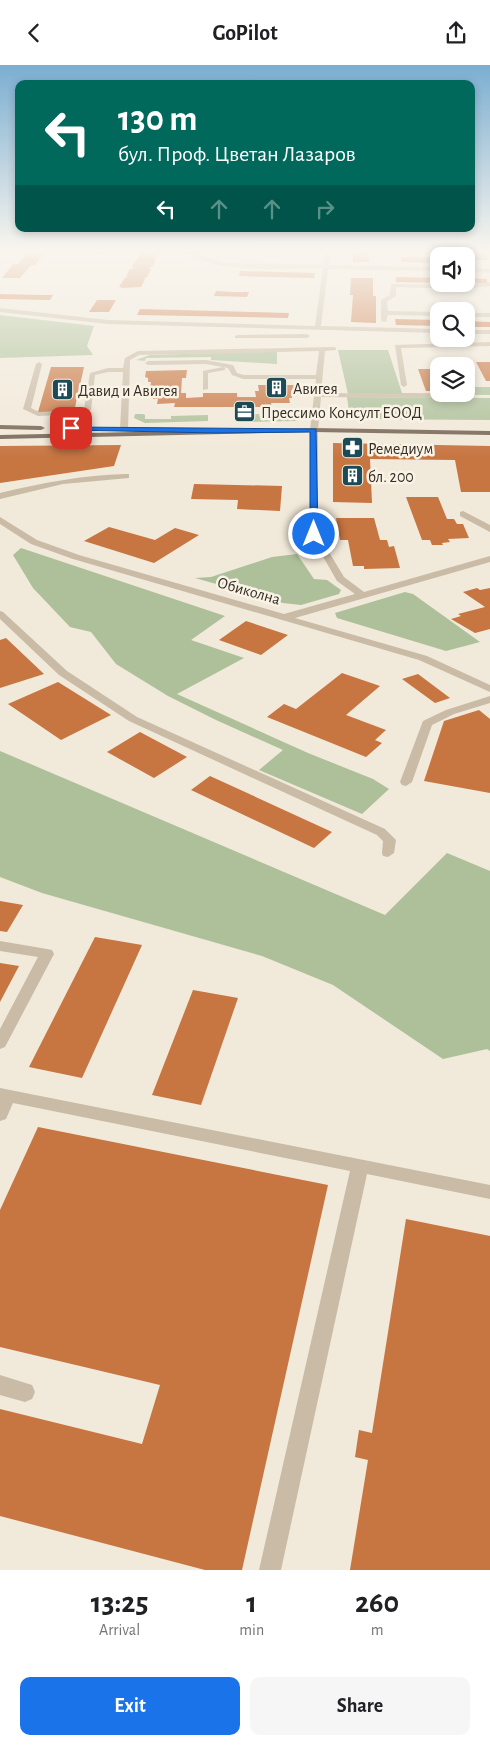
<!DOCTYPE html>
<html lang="en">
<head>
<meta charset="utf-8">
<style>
  :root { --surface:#fff; --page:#f6f6f6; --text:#202124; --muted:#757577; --accent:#1a73e8 }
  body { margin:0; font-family:"Alegreya Sans",sans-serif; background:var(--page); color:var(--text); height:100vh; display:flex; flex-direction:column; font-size:19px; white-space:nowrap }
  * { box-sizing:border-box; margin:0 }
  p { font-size:16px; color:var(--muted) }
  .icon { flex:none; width:28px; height:28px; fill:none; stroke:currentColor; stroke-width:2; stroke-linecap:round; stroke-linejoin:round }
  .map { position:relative; height:1505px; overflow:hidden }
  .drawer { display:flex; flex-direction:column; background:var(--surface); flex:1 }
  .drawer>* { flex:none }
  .banner { position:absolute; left:15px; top:15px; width:460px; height:152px; border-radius:10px; box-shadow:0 2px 8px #0003; background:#00695c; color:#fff; overflow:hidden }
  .fabs { position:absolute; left:430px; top:182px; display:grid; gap:10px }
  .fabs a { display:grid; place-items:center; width:45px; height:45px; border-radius:10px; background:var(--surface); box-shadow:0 2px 8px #0003; font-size:25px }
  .pin { position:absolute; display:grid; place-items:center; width:42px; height:42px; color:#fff; margin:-21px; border-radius:10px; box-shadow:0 2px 8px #0006 }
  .me { position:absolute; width:55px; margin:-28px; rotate:0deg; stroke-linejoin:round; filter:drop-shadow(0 0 4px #0008) }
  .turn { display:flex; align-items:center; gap:18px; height:105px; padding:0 20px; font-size:22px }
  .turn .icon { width:65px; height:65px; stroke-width:2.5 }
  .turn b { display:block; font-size:35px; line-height:42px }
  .lanes { display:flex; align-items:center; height:48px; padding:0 20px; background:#0003; justify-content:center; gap:25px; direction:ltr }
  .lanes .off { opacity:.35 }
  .eta { display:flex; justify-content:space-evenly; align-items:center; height:85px; text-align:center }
  .eta b { font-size:30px; font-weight:700; line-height:35px }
  .primary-button { display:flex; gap:10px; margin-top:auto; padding:10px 20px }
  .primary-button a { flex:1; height:58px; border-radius:10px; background:var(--accent); color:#fff; font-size:20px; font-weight:700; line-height:58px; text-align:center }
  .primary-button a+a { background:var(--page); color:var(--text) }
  header { display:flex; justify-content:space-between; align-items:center; height:65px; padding:0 20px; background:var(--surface); font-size:22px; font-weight:700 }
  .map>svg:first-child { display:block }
  .green { fill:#adc099 }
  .building { fill:#c77541 }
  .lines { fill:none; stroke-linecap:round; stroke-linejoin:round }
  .minor { fill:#c9bba5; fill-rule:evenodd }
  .major { fill:#776657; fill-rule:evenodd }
  .route { fill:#1a73e8; stroke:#114b97 }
  .labels { text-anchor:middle; stroke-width:5; stroke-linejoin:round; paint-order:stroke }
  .far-poi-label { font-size:16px; fill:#352d26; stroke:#f9f3e5; text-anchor:start }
  .far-street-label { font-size:16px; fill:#352d26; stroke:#f9f3e5 }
</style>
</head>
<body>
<header><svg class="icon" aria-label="back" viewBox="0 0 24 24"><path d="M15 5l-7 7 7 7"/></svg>GoPilot<svg class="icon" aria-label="share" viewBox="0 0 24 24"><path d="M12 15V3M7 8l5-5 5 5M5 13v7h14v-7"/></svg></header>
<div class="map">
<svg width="490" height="1505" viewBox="0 0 490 1505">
  <rect width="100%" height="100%" fill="#f1e9d9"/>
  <g class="green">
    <polygon points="0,250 94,261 87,281 93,290 0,293"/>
    <polygon points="338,285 388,285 402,328 466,329 466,322 490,322 490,330 348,329"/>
    <polygon points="277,286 277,299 211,295 211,292 146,293 145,296 136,295 150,290"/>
    <polygon points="347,332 490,333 490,355 350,354"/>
    <polygon points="304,347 303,353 295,356 242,357 237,355 237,350 259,349 260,353 285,353 285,349"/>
    <polygon points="143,349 145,350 145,354 171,354 171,351 208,350 208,356 145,358 134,353 135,349"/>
    <polygon points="21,483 225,551 191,575 244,593 177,629 308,688 373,714 389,724 362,749 259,705 283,685 216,655 168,631 116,599 91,567 70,562 33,523 13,490"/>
    <polygon points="297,489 314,514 327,515 341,525 339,529 301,540 283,538 195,513 211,512 272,492"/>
    <polygon points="405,527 413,529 480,577 446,586 337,553 335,548"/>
    <polygon points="0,686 385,850 447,788 490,806 490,986 487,984 443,994 333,920 262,891 42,828 0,812"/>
  </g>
  <g class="building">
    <polygon points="31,184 48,184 35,200 31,200 20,213 2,213 13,199 18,199"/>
    <polygon points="92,184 108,184 104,190 88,190"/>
    <polygon points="145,184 162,185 154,195 156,195 152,202 150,202 149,204 151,204 147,212 143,214 145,214 141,222 121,223 122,222 119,222 124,214 128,211 126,211 130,204 134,203 132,201 136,194 140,192 138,192 142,185"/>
    <rect x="353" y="184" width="16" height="13"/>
    <polygon points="471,184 485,184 488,195 474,195"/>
    <polygon points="401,192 439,193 439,198 401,197"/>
    <polygon points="240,206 279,207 315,208 314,213 239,211"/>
    <polygon points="396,212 439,213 439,218 396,217"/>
    <polygon points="351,213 373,213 373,231 376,231 376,258 351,257 353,230 350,230"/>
    <polygon points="466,213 487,214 487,218 466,218"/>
    <polygon points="216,226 233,227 249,227 247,232 214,231"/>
    <polygon points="0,229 42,230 53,230 50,235 0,234"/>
    <polygon points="97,235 116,235 109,247 89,247"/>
    <polygon points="140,244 253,247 289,248 288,253 137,250"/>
    <polygon points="395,254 439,255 439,261 396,260"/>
    <polygon points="466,256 490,257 490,262 466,262"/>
    <polygon points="476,297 490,297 490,316 486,316"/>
    <polygon points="51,302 84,302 74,347 38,347"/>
    <polygon points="418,304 439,304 439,326 426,326"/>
    <polygon points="187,305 186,313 182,313 181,328 186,328 186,333 203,332 203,328 237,328 237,332 256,332 255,326 259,326 258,320 296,320 297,325 291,325 292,333 289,333 290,338 271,338 272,342 174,342 175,338 157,339 158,334 153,334 153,330 149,330 151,317 148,317 148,313 145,312 146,306"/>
    <polygon points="333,378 490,381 490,427 461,427 455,395 370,394 372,438 333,437"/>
    <polygon points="121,380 114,401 0,418 0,381"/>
    <polygon points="194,419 282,421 280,446 237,444 238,435 191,434"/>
    <polygon points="406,432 438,432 447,454 454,454 457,459 463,459 469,473 448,474 450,477 442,478 443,480 432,480 430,475 422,475"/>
    <polygon points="336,453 374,453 380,475 387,475 389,482 394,481 400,503 364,504 364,501 353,501 348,475 340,475"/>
    <polygon points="109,462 155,475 175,463 199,470 154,498 84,476"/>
    <polygon points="477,523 480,525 490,523 490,564 475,568 451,554 461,551 458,549 485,542 463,527"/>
    <polygon points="246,556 288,570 261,590 219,575"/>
    <polygon points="6,573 44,609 0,623 0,575"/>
    <polygon points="342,608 380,621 346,650 386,665 375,675 382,678 366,692 267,652 284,639 296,644"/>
    <polygon points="418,609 450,633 435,638 402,614"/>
    <polygon points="58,617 111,650 61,675 8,639"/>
    <polygon points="479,645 490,654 490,728 424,716 444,656"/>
    <polygon points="140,667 187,692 154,713 107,687"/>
    <polygon points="210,711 332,767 314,783 191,725"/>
    <polygon points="0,836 23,840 7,867 0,866"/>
    <polygon points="95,872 142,880 82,1013 29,1002"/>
    <polygon points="0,898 19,901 0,937"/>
    <polygon points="193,925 238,933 201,1040 152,1030"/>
    <polygon points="38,1062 328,1120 242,1505 205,1505 0,1451 0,1344 142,1379 160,1320 0,1282 0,1145"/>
    <polygon points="406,1154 490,1171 490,1505 350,1505 368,1395 355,1392 359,1365 372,1368"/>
  </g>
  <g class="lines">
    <g class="minor">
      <path d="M177 184C193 183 211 195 227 198L323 200 325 184H330L329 200 439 202V206L328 204 321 261 439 264V268L108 259 0 247V243L108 255 315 261 323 203C277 203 217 210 177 184Z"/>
      <polygon points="466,203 490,204 490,208 466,207"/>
      <polygon points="490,217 490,221 465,224 396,222 396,231 387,236 388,246 439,247 439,251 388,250 386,257 381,256 381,235 390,230 391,219 465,220"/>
      <rect x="466" y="248" width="24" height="4"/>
      <rect x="466" y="265" width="24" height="4"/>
      <polygon points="237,270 307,269 310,271 307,273 235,273 235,271"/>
      <polygon points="490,277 490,281 401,283 407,320 404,322 401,320 395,280"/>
      <polygon points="334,282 336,283 336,285 325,286 321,328 453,329 457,331 453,333 321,332 318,365 318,469 344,512 364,527 490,491 490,497 295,553 427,591 490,620 490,627 419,595 73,494 31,479 0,459 0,452 37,475 79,490 284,549 355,529 337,516 310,469 310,365 316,314 243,314 232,310 228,303 206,299 148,300 145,298 148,296 206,295 233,300 237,308 244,310 316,310 319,286 139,290 130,295 128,364 124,366 120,364 123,307 108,307 95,310 91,345 85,349 38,351 23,344 36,299 39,297 42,299 31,343 39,347 81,345 84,344 90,308 108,303 123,303 125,293 138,286"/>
      <polygon points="223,302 225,303 225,305 208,308 208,324 203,325 203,306"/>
      <path d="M126 409H129V413L63 419 0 434V428C42 418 83 410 126 409Z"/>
      <polygon points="463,446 490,460 490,467 460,451 460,447"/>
      <polygon points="0,546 3,547 67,606 137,652 385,764 396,775 394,788 388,792 383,791 382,788 383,776 377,770 129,656 59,610 0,554"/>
      <polygon points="490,631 490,638 454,649 432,660 412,717 406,721 402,720 400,717 423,656 446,645"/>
      <polygon points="0,876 47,884 52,885 54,889 5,982 0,984 0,964 38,892 0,886"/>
      <polygon points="0,1023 490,1120 490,1134 367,1109 281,1505 259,1505 350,1106 13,1038 6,1054 0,1056"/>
      <polygon points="0,1310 32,1320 35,1327 32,1334 25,1337 0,1330"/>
    </g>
    <g class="major">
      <polygon points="0,360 41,361 45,363 41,365 0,364"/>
      <polygon points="314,363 490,366 490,370 314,367 0,374 0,370"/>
    </g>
  </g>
  <linearGradient id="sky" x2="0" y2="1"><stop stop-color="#7baed1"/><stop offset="0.47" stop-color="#f9f5ee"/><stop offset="1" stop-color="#f9f5ee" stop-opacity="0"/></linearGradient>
  <rect width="490" height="394" fill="url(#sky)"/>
  <polygon class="route" points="68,362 316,364 318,469 314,472 310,469 310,367 216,368 71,365 68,365"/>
  <defs>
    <symbol id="building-square" viewBox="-11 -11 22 22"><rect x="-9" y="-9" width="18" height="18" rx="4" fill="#1c4a56" stroke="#f9f3e5"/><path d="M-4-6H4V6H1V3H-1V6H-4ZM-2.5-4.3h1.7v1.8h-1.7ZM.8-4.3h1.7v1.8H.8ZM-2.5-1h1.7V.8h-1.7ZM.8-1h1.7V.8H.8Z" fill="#fff"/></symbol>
    <symbol id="office-square" viewBox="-11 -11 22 22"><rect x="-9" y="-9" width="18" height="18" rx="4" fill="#1c4a56" stroke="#f9f3e5"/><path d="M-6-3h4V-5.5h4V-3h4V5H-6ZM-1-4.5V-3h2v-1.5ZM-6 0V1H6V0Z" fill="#fff"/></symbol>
    <symbol id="pharmacy-square" viewBox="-11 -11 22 22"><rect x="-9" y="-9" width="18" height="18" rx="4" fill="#1c4a56" stroke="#f9f3e5"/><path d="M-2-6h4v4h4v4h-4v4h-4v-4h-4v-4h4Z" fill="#fff"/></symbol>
  </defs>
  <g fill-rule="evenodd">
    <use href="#building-square" x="264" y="310" width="25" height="25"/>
    <use href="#building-square" x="50" y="312" width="25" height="25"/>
    <use href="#office-square" x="232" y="334" width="25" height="25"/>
    <use href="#pharmacy-square" x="340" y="370" width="25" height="25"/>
    <use href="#building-square" x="340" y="398" width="25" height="25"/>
  </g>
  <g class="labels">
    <g class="far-poi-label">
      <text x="293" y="329">Авигея</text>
      <text x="78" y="331">Давид и Авигея</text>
      <text x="261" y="353">Прессимо Консулт ЕООД</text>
      <text x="368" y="389">Ремедиум</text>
      <text x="368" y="417">бл. 200</text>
    </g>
    <g class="far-street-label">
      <text transform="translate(249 525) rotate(16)" y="6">Обиколна</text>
    </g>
  </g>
</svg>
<div class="fabs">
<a><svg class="icon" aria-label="sound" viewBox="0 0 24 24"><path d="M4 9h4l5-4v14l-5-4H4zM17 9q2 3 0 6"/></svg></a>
<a><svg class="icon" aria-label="search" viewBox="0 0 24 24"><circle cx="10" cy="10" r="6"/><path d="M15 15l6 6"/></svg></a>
<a><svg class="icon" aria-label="layers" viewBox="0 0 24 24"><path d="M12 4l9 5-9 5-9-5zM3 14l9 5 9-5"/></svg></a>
</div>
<div class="pin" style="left:71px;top:363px;background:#d93025"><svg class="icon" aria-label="arrive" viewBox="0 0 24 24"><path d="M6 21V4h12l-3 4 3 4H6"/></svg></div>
<svg class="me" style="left:314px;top:469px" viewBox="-20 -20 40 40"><circle r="17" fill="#1a73e8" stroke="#fff" stroke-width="3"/><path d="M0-11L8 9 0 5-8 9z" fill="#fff"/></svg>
<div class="banner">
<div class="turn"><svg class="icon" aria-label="left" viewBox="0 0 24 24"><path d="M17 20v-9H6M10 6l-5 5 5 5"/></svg><div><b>130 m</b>бул. Проф. Цветан Лазаров</div></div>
<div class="lanes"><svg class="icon" aria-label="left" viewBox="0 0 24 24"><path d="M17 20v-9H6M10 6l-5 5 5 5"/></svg><svg class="icon off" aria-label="ahead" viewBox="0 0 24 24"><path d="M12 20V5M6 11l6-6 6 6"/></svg><svg class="icon off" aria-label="ahead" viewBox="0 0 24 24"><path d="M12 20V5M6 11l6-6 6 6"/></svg><svg class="icon off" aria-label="right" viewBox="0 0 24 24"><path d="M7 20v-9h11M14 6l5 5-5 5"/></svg></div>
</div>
</div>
<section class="drawer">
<div class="eta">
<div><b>13:25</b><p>Arrival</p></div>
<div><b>1</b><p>min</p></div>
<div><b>260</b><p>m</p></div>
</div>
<div class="primary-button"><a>Exit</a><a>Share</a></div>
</section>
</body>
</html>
